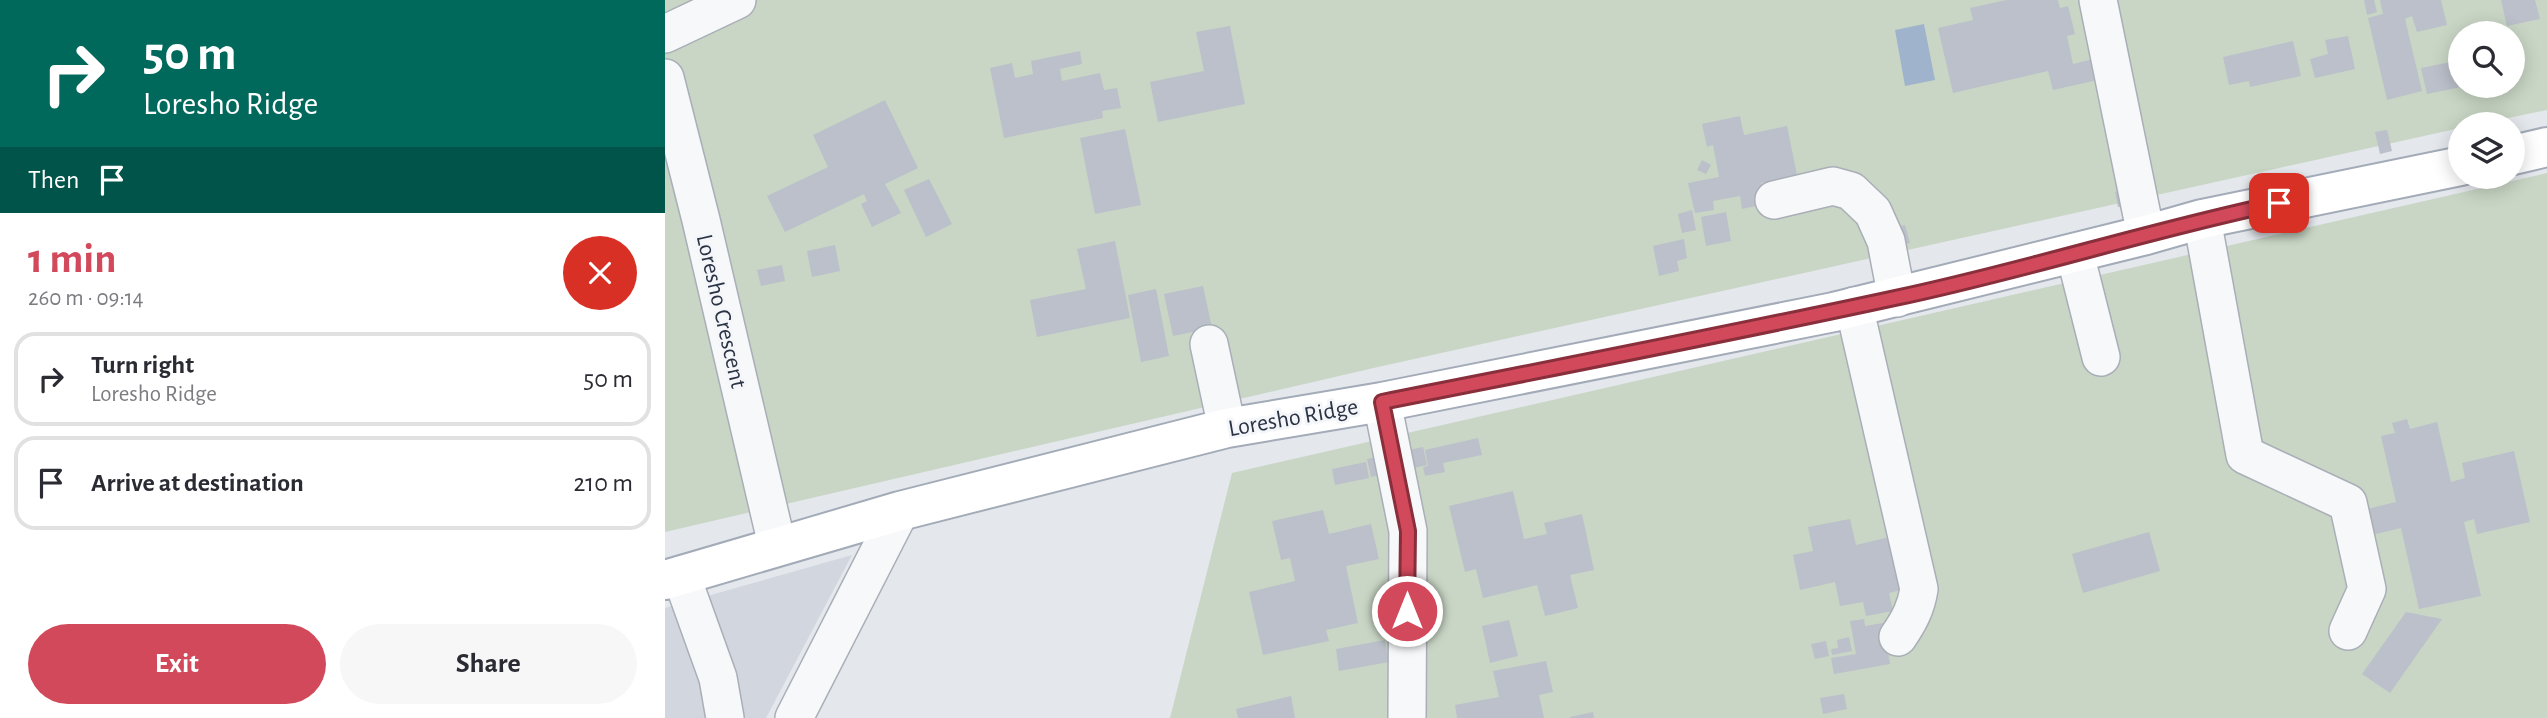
<!DOCTYPE html>
<html lang="en">
<head>
<meta charset="utf-8">
<style>
  :root { --surface:#fff; --page:#f7f7f7; --text:#2b2b33; --muted:#7c7c81; --line:#e1e1e2; --accent:#d1495b }
  body { margin:0; font-family:"Alegreya Sans",sans-serif; background:var(--page); color:var(--text); height:100vh; display:flex; flex-direction:column; font-size:26px; white-space:nowrap }
  * { box-sizing:border-box; margin:0 }
  p { font-size:23px; color:var(--muted) }
  .icon { flex:none; width:38px; height:38px; fill:none; stroke:currentColor; stroke-width:2; stroke-linecap:round; stroke-linejoin:round }
  .map { position:relative; flex:1; overflow:hidden }
  .panel { display:flex; flex-direction:column; background:var(--surface); width:665px }
  .panel>* { flex:none }
  .hud { background:#00695c; color:#fff; overflow:hidden }
  .tools { position:absolute; left:1783px; top:21px; display:grid; gap:14px }
  .tools a { display:grid; place-items:center; width:77px; height:77px; border-radius:50%; background:var(--surface); box-shadow:0 4px 18px #0003; font-size:35px }
  .pin { position:absolute; display:grid; place-items:center; width:60px; height:60px; color:#fff; margin:-30px; border-radius:14px; box-shadow:0 4px 10px #0006 }
  .me { position:absolute; width:77px; margin:-38px; rotate:0deg; stroke-linejoin:round; filter:drop-shadow(0 0 5px #0008) }
  .turn { display:flex; align-items:center; gap:24px; height:147px; padding:0 28px; font-size:32px }
  .turn .icon { width:91px; height:91px; stroke-width:2.5 }
  .turn b { display:block; font-size:49px; line-height:60px }
  .then { display:flex; align-items:center; height:66px; padding:0 28px; background:#0003; gap:14px; font-size:26px }
  .round { display:grid; place-items:center; flex:none; width:74px; height:74px; border-radius:37px; background:var(--page) }
  .overview { display:flex; align-items:center; justify-content:space-between; height:119px; padding:0 28px }
  h1 { font-size:42px; font-weight:700; line-height:52px; color:var(--accent) }
  .action { display:flex; gap:14px; margin-top:auto; padding:14px 28px }
  .action a { flex:1; height:80px; border-radius:42px; background:var(--accent); color:#fff; font-size:28px; font-weight:700; line-height:80px; text-align:center }
  .action a+a { background:var(--page); color:var(--text) }
  ul { padding:0; list-style:none }
  li { display:flex; align-items:center; gap:21px; height:94px; margin:0 14px 10px; padding:0 14px; border:4px solid var(--line); border-radius:21px }
  li div { flex:1 }
  li b { display:block; font-size:26px }
  li em { font-style:normal }
  main { display:flex; flex:1; min-height:0 }
  .map>svg:first-child { display:block }
  .built { fill:#d2d6de }
  .green { fill:#c9d6c5; fill-rule:evenodd }
  .water { fill:#9fb4cc }
  .building { fill:#bbc0ca }
  .lines { fill:none; stroke-linecap:round; stroke-linejoin:round }
  .minor-casing { stroke:#a9aeb7; stroke-width:40 }
  .major-casing { stroke:#a3abb8; stroke-width:42 }
  .minor { stroke:#f7f8fa; stroke-width:37 }
  .major { stroke:#fff; stroke-width:38 }
  .route-casing { stroke:#882f3b; stroke-width:18 }
  .route { stroke:#d1495b; stroke-width:12 }
  .labels { text-anchor:middle; stroke-width:6; stroke-linejoin:round; paint-order:stroke }
  .street-label { font-size:24px; fill:#2b3445; stroke:#f4f6f9 }
</style>
</head>
<body>
<main>
<section class="panel">
<div class="hud">
<div class="turn"><svg class="icon" aria-label="right" viewBox="0 0 24 24"><path d="M7 20v-9h11M14 6l5 5-5 5"/></svg><div><b>50 m</b>Loresho Ridge</div></div>
<div class="then">Then<svg class="icon" aria-label="arrive" viewBox="0 0 24 24"><path d="M6 21V4h12l-3 4 3 4H6"/></svg></div>
</div>
<div class="overview"><div><h1>1 min</h1><p>260 m · 09:14</p></div><a class="round" style="background:#d93025;color:#fff"><svg class="icon" aria-label="close" viewBox="0 0 24 24"><path d="M6 6l12 12M18 6L6 18"/></svg></a></div>
<ul>
<li><svg class="icon" aria-label="right" viewBox="0 0 24 24"><path d="M7 20v-9h11M14 6l5 5-5 5"/></svg><div><b>Turn right</b><p>Loresho Ridge</p></div><em>50 m</em></li>
<li><svg class="icon" aria-label="arrive" viewBox="0 0 24 24"><path d="M6 21V4h12l-3 4 3 4H6"/></svg><div><b>Arrive at destination</b></div><em>210 m</em></li>
</ul>
<div class="action"><a>Exit</a><a>Share</a></div>
</section>
<div class="map">
<svg width="1882" height="718" viewBox="0 0 1882 718">
  <rect width="100%" height="100%" fill="#e4e7ec"/>
  <polygon class="built" points="187,555 101,718 0,718 0,608"/>
  <g class="green">
    <path d="M0 0H1882V110L1814 124H1796L1795 128 713 367 0 532ZM1796 33H1848V86H1796Z"/>
    <polygon points="1882,173 1882,718 505,718 567,473"/>
  </g>
  <polygon class="water" points="1259,24 1270,80 1240,86 1230,30"/>
  <g class="building">
    <polygon points="1341,0 1393,0 1395,8 1403,6 1410,34 1402,36 1408,64 1432,58 1437,79 1388,90 1383,71 1288,93 1273,28 1308,20 1305,8"/>
    <polygon points="1699,0 1709,0 1712,12 1702,15"/>
    <polygon points="1715,0 1776,0 1782,25 1752,32 1747,16 1740,19 1757,91 1722,100 1703,18 1718,14"/>
    <polygon points="1836,0 1870,0 1875,19 1842,26"/>
    <polygon points="565,26 580,104 493,122 485,82 539,71 531,32"/>
    <polygon points="1683,36 1690,69 1650,78 1645,59 1663,54 1660,40"/>
    <polygon points="1628,41 1636,76 1585,87 1584,81 1564,85 1558,57"/>
    <polygon points="415,51 417,64 395,69 397,81 435,73 439,90 452,88 456,108 437,111 438,118 339,138 325,68 347,63 350,78 368,74 366,61"/>
    <polygon points="1796,60 1796,87 1762,94 1756,68"/>
    <polygon points="220,100 253,168 220,184 236,213 207,227 196,204 202,201 199,194 120,232 102,196 163,167 148,135"/>
    <polygon points="1075,116 1079,135 1122,126 1132,175 1096,183 1101,204 1077,209 1075,196 1048,201 1049,210 1030,213 1023,183 1054,177 1048,145 1042,147 1037,124"/>
    <polygon points="460,129 476,205 430,214 415,138"/>
    <polygon points="1722,130 1727,151 1715,154 1710,132"/>
    <polygon points="1037,160 1046,165 1041,174 1032,170"/>
    <polygon points="264,179 287,224 261,237 239,190"/>
    <polygon points="1464,189 1468,205 1453,207 1450,192"/>
    <polygon points="1027,210 1031,230 1017,233 1013,214"/>
    <polygon points="1061,212 1066,241 1041,246 1036,217"/>
    <polygon points="1240,225 1245,243 1230,247 1225,229"/>
    <polygon points="1019,239 1022,258 1012,261 1014,271 994,276 988,246"/>
    <polygon points="450,241 465,318 372,337 365,300 421,289 412,249"/>
    <polygon points="170,245 175,271 147,277 142,251"/>
    <polygon points="117,265 120,281 96,286 92,270"/>
    <polygon points="538,286 547,328 508,336 499,294"/>
    <polygon points="491,289 504,356 476,362 463,295"/>
    <polygon points="1742,419 1745,429 1772,422 1786,482 1800,478 1797,463 1849,451 1865,522 1812,534 1809,519 1799,522 1816,596 1754,609 1736,528 1703,536 1698,510 1731,502 1716,436 1730,433 1727,423"/>
    <polygon points="813,438 817,455 778,463 780,472 760,476 758,467 763,466 760,450"/>
    <polygon points="758,447 762,465 706,477 702,459"/>
    <polygon points="701,462 704,478 670,485 667,469"/>
    <polygon points="848,491 859,539 882,534 879,523 917,514 929,570 905,575 913,608 880,616 872,585 818,598 811,569 800,572 784,506"/>
    <polygon points="658,510 664,534 706,524 714,559 681,566 693,623 661,630 664,641 598,655 584,592 630,581 625,558 616,560 607,521"/>
    <polygon points="1185,519 1191,545 1229,536 1240,589 1224,593 1228,611 1201,616 1198,602 1175,606 1170,582 1135,590 1128,555 1148,551 1143,527"/>
    <polygon points="1484,532 1495,571 1418,593 1407,554"/>
    <polygon points="1741,612 1777,619 1725,693 1697,674"/>
    <polygon points="1199,619 1200,626 1218,623 1225,664 1169,674 1166,658 1191,654 1185,621"/>
    <polygon points="844,620 853,656 825,663 817,626"/>
    <polygon points="1184,637 1187,651 1167,655 1166,649 1173,648 1172,640"/>
    <polygon points="720,640 724,662 674,671 671,649"/>
    <polygon points="1161,641 1164,656 1150,659 1146,644"/>
    <polygon points="881,661 888,692 874,695 879,718 792,718 790,705 834,697 828,671"/>
    <polygon points="1179,694 1182,709 1158,714 1155,698"/>
    <polygon points="626,696 630,718 573,718 571,709"/>
    <polygon points="928,712 929,718 905,718 905,717"/>
  </g>
  <g class="lines">
    <defs>
      <g id="minor">
        <polyline points="1433,0 1481,235"/>
        <polyline points="0,34 72,0"/>
        <polyline points="0,78 36,220 112,545"/>
        <polyline points="1109,200 1168,186 1186,191 1208,212 1221,241 1232,298"/>
        <polyline points="1537,219 1580,455 1683,503 1702,589 1683,631"/>
        <polyline points="1410,254 1436,357"/>
        <path d="M1189 306 1254 589C1251 608 1244 621 1233 637"/>
        <polyline points="544,344 562,428"/>
        <polyline points="717,402 743,531 742,718"/>
        <polyline points="16,575 53,678 60,718"/>
        <polyline points="129,718 235,511"/>
      </g>
      <g id="major">
        <polyline points="1848,155 1882,147"/>
        <polyline points="0,580 235,511 562,428 717,402 1169,312 1481,235 1537,219 1796,166"/>
      </g>
    </defs>
    <use href="#minor" class="minor-casing"/>
    <use href="#major" class="major-casing"/>
    <use href="#minor" class="minor"/>
    <use href="#major" class="major"/>
  </g>
  <g class="lines">
    <defs>
      <path id="route" d="M742 611 743 531 717 402C888 368 1059 335 1230 298 1359 271 1485 230 1614 203"/>
    </defs>
    <use href="#route" class="route-casing"/>
    <use href="#route" class="route"/>
  </g>
  <g class="labels">
    <g class="street-label">
      <text transform="translate(57 311) rotate(77)" y="8">Loresho Crescent</text>
      <text transform="translate(628 417) rotate(-10)" y="8">Loresho Ridge</text>
    </g>
  </g>
</svg>
<div class="tools">
<a><svg class="icon" aria-label="search" viewBox="0 0 24 24"><circle cx="10" cy="10" r="6"/><path d="M15 15l6 6"/></svg></a>
<a><svg class="icon" aria-label="layers" viewBox="0 0 24 24"><path d="M12 4l9 5-9 5-9-5zM3 14l9 5 9-5"/></svg></a>
</div>
<div class="pin" style="left:1614px;top:203px;background:#d93025"><svg class="icon" aria-label="arrive" viewBox="0 0 24 24"><path d="M6 21V4h12l-3 4 3 4H6"/></svg></div>
<svg class="me" style="left:742px;top:611px" viewBox="-20 -20 40 40"><circle r="17" fill="#d1495b" stroke="#fff" stroke-width="3"/><path d="M0-11L8 9 0 5-8 9z" fill="#fff"/></svg>
</div>
</main>
</body>
</html>
